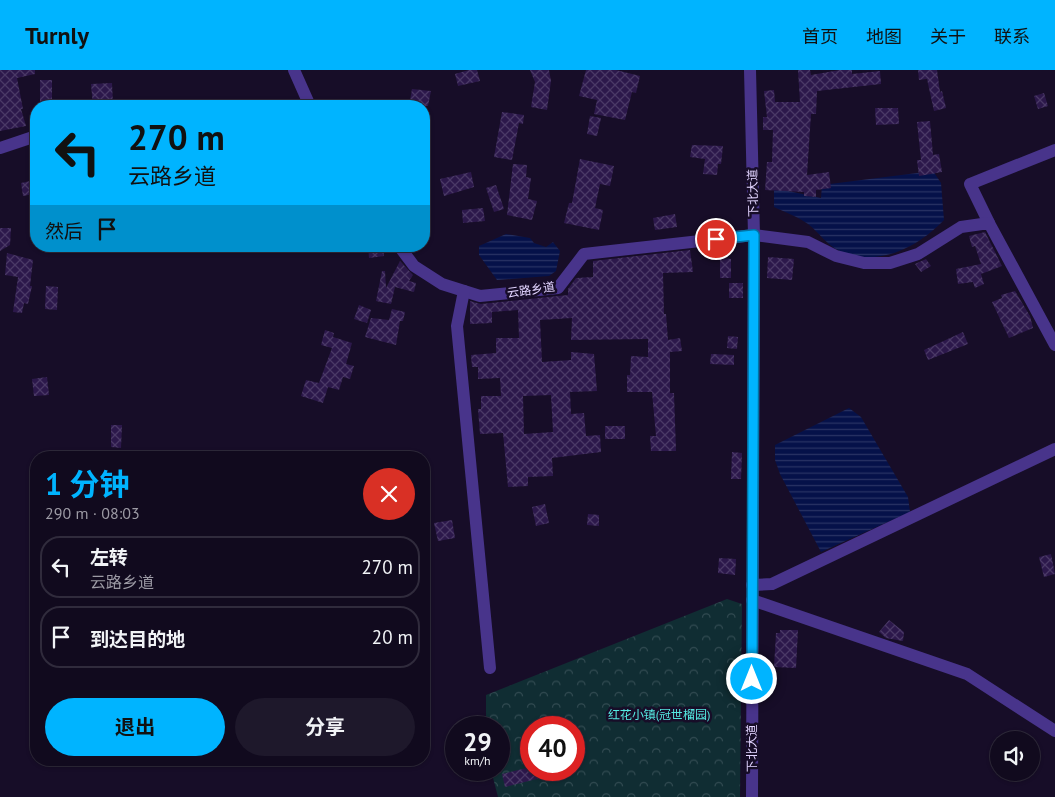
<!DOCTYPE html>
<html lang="zh">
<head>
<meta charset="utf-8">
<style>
  :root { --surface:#110a1e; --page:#1e182b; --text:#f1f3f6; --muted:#9c9aa4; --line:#302b3c; --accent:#00b4ff }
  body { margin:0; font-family:"PT Sans","Noto Sans SC",sans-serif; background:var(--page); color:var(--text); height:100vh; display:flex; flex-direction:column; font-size:19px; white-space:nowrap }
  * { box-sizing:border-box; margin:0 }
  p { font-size:16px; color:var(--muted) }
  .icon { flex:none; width:28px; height:28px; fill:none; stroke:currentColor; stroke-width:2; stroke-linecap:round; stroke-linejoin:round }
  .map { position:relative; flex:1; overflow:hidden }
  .side { position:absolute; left:30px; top:381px; width:400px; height:315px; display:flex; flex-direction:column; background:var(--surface); border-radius:20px; box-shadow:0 1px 4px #0004,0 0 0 1px var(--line) }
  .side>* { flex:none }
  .top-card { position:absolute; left:30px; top:30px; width:400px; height:152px; border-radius:20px; box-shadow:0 1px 4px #0004,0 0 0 1px var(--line); background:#00b4ff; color:#111; overflow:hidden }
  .fabs { position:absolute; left:990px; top:661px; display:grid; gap:10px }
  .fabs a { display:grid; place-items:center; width:50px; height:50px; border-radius:50%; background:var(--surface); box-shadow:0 1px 4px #0004,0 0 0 1px var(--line); font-size:25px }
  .speed { position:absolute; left:445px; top:646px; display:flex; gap:10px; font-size:25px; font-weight:700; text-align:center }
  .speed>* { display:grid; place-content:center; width:65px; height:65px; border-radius:50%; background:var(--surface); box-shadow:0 1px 4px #0004,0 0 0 1px var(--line); line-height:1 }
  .speed small { font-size:12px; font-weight:400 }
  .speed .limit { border:8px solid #d22; background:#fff; color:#111 }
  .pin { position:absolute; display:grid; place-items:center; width:42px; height:42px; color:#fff; margin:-21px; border:2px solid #fff; border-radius:50%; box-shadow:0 1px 5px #0007 }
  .me { position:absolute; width:55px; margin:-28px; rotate:0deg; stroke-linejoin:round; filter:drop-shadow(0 0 4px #0008) }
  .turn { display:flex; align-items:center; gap:18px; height:105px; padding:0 15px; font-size:22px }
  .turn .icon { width:65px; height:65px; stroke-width:2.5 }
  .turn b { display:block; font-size:35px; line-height:42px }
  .then { display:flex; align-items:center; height:48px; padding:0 15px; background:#0003; gap:10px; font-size:19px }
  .round { display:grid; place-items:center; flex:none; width:52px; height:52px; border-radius:26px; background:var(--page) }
  .headline { display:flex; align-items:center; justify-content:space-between; height:85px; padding:0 15px }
  h1 { font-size:30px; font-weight:700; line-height:38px; color:var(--accent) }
  .button { display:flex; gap:10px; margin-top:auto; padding:10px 15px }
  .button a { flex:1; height:58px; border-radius:30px; background:var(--accent); color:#111; font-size:20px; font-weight:700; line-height:58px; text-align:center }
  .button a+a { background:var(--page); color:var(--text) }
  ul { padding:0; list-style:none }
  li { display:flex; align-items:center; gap:15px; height:62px; margin:0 10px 8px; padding:0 5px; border:2px solid var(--line); border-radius:20px }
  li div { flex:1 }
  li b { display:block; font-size:19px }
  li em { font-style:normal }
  header { display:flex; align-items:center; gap:30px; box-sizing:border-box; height:70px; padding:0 25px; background:var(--accent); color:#111 }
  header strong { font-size:24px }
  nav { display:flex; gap:28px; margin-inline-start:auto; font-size:18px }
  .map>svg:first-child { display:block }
  .park { fill:url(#park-crowns); fill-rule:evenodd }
  .water { fill:url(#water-rules) }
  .building { fill:url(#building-cross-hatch); fill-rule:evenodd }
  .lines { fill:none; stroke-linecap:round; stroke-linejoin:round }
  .minor { stroke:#48348b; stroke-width:12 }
  .route-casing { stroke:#0075a6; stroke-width:12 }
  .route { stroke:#00b4ff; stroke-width:9 }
  .labels { text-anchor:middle; stroke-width:5; stroke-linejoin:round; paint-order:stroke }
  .street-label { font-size:12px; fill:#e2d4ff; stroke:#170d28 }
  .park-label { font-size:12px; fill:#55eae2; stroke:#170d28 }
</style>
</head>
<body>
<header>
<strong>Turnly</strong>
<nav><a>首页</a><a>地图</a><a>关于</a><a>联系</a></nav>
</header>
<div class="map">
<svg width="1055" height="727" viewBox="0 0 1055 727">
  <defs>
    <pattern id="park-crowns" width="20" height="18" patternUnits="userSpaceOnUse" patternTransform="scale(1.25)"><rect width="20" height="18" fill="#102d33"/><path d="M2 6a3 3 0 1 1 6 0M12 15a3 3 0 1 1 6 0" fill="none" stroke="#324b52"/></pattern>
    <pattern id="water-rules" width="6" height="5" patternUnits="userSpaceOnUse" patternTransform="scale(1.25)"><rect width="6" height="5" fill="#051149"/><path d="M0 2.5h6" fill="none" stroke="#293364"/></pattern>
    <pattern id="building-cross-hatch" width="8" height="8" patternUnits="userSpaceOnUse" patternTransform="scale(1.25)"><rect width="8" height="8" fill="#2c184b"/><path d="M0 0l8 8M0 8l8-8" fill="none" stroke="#4a3966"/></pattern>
  </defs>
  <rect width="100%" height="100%" fill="#170d28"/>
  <path class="park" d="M727 529 742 534 740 727H498L491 700H499V658L486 657V625ZM531 658H574V700H531Z"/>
  <g class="water">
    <path d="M933 101 941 113 944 150C918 177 879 198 840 181 827 176 819 162 808 154 798 147 785 142 774 137V118L821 128 822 115Z"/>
    <polygon points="506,164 530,168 534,173 546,177 553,172 560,181 556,201 549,206 497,210 479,185 479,176"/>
    <polygon points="849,338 861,347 908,427 910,442 821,482 780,404 775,390 775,375"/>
  </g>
  <g class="building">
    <polygon points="0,0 35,0 35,4 17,8 23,39 21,39 26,56 0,61"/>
    <polygon points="469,0 477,0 480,11 458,16 455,4"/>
    <polygon points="530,0 549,0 551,11 547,40 531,37 535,12"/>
    <polygon points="586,0 616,0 640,6 636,23 632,22 625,50 594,44 597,30 579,26"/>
    <polygon points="798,0 810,0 811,5 840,0 852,0 852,4 880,1 881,14 817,21 816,44 811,44 807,105 829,102 831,118 816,120 816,127 804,126 804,122 765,120 767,92 772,92 773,60 763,60 763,47 767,47 764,21 774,20 775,32 800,32"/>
    <polygon points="918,0 937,0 940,22 942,21 946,38 934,41 927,9 919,10"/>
    <rect x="40" y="10" width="12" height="22"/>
    <polygon points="112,13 113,35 93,36 91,14"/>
    <polygon points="412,19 431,21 428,36 409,36"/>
    <polygon points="1044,23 1048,36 1038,39 1034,26"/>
    <polygon points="875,38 898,38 899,54 876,55"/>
    <polygon points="502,42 524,45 523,54 519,53 512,90 494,87"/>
    <polygon points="590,46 601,48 597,66 587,64"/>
    <polygon points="930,51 933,85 939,84 942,102 919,106 917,90 921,90 917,52"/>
    <polygon points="692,75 723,76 721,94 718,94 717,105 703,104 705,89 690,87"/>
    <polygon points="580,89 614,96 610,116 600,114 595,138 603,140 599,160 564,153 569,133 572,133"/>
    <polygon points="513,94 527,95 526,107 531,108 528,129 537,131 532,150 507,145"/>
    <polygon points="471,102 474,117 444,126 440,109"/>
    <polygon points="30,111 33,124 23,126 21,113"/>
    <polygon points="496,115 504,139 494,142 486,118"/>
    <polygon points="483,138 485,151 463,153 462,140"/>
    <polygon points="675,144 677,157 655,160 653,148"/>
    <polygon points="0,158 11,158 10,175 0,181"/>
    <polygon points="985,162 1002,196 981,204 984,214 975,218 973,212 958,214 956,199 981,194 975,176 972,177 969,166"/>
    <polygon points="368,176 383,176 384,186 369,188"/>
    <path d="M690 180 693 202 663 203 664 244H666L668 270 680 268 682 281 670 282V323H674L676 381H651L650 366H656L652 322H627V305H630L631 286 648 287V269L571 270 572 248 540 250 542 292 571 290V282L594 284 597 321 570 322 571 344 584 343 586 366 600 365 601 382 552 388 553 406 528 407V416L508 417 503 363 480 364 478 339H481V326H501L500 308 478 309V297H472L471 285 496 283V268H519L518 240 492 242V253L470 254V231L481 234 568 225V219L576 208 593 207V191ZM551 325 553 362 524 364 523 326Z"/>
    <polygon points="7,183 33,190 30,216 32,216 28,234 24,233 22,243 13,242 18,207 5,205"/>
    <polygon points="768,187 794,189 792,210 767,208"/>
    <polygon points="720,188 731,189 731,208 720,208"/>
    <polygon points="926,189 931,196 921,202 915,194"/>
    <polygon points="400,191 413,205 409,211 416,213 414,222 395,217 391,234 376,231 382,201 385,201 386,218"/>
    <rect x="729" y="213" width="14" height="15"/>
    <polygon points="46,216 58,217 57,240 45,239"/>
    <polygon points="1015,221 1030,246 1033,258 1009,268 992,232 1002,228 1001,225"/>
    <polygon points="359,235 371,240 367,253 354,249"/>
    <polygon points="392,239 405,242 403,251 400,251 396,275 365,267 371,248 389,250"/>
    <polygon points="325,260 334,263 333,267 352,273 346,294 354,296 350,309 343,307 339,320 328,317 323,333 301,326 306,310 319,313 332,278 321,275"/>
    <polygon points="963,262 968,274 928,290 924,280"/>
    <polygon points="728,266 738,267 737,279 727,278"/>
    <polygon points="711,284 734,285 734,295 710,294"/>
    <polygon points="47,307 49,325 34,326 32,309"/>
    <polygon points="111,355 122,355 121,378 111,377"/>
    <rect x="605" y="356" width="20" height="13"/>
    <polygon points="732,382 742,383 741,409 731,409"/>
    <polygon points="545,434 549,453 536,456 532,437"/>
    <polygon points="588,444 599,445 599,456 587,455"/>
    <polygon points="452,450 455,468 438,471 434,453"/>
    <polygon points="1051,484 1055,504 1044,507 1039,487"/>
    <polygon points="719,488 736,489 735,505 718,503"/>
    <polygon points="889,550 904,562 903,571 886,568 879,562"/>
    <polygon points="780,560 798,560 796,598 774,597 776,563 780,563"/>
    <polygon points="531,697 531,700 559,700 560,703 505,717 502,704"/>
  </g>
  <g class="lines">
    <g class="minor">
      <polyline points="294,0 310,36"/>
      <polyline points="750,0 754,165 752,727"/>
      <polyline points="0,78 36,66"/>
      <polyline points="989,153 970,114 1055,80"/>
      <polyline points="399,176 414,196 442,214 480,226 558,218 584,184 754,165 808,172 836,186 864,193 890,193 918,184 961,157 989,153 1055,275"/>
      <polyline points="464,221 457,256 490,598"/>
      <polyline points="752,515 772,514 1055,379"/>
      <polyline points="752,530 967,604 1055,661"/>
    </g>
  </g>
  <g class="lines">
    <defs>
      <polyline id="route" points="716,169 754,165 752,609"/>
    </defs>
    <use href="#route" class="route-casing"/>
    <use href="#route" class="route"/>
  </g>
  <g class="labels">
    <g class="street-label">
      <text transform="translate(753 123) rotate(-91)" y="4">下北大道</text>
      <text transform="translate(531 220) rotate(-8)" y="4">云路乡道</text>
      <text transform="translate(752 678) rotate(-90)" y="4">下北大道</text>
    </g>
    <g class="park-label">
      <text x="659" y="649">红花小镇(冠世榴园)</text>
    </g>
  </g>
</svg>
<div class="fabs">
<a><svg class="icon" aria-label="sound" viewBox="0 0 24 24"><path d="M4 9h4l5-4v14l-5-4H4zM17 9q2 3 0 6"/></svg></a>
</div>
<div class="speed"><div>29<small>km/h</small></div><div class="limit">40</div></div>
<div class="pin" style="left:716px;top:169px;background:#d93025"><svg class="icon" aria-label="arrive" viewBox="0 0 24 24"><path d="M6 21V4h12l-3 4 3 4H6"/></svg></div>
<svg class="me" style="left:752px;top:609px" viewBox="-20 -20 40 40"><circle r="17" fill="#00b4ff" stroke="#fff" stroke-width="3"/><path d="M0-11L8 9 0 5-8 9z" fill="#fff"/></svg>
<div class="top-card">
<div class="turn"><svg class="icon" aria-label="left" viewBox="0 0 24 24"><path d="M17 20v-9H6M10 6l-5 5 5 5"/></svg><div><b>270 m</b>云路乡道</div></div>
<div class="then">然后<svg class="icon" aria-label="arrive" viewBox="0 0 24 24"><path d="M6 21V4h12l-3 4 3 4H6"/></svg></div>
</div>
<section class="side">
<div class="headline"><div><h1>1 分钟</h1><p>290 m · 08:03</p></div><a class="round" style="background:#d93025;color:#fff"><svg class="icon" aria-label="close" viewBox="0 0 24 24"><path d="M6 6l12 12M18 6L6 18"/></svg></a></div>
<ul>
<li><svg class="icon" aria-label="left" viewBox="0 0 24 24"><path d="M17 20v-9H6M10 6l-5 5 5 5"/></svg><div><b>左转</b><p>云路乡道</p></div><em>270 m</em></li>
<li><svg class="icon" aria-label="arrive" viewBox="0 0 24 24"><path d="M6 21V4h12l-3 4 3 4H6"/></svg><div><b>到达目的地</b></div><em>20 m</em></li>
</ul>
<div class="button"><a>退出</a><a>分享</a></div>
</section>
</div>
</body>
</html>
